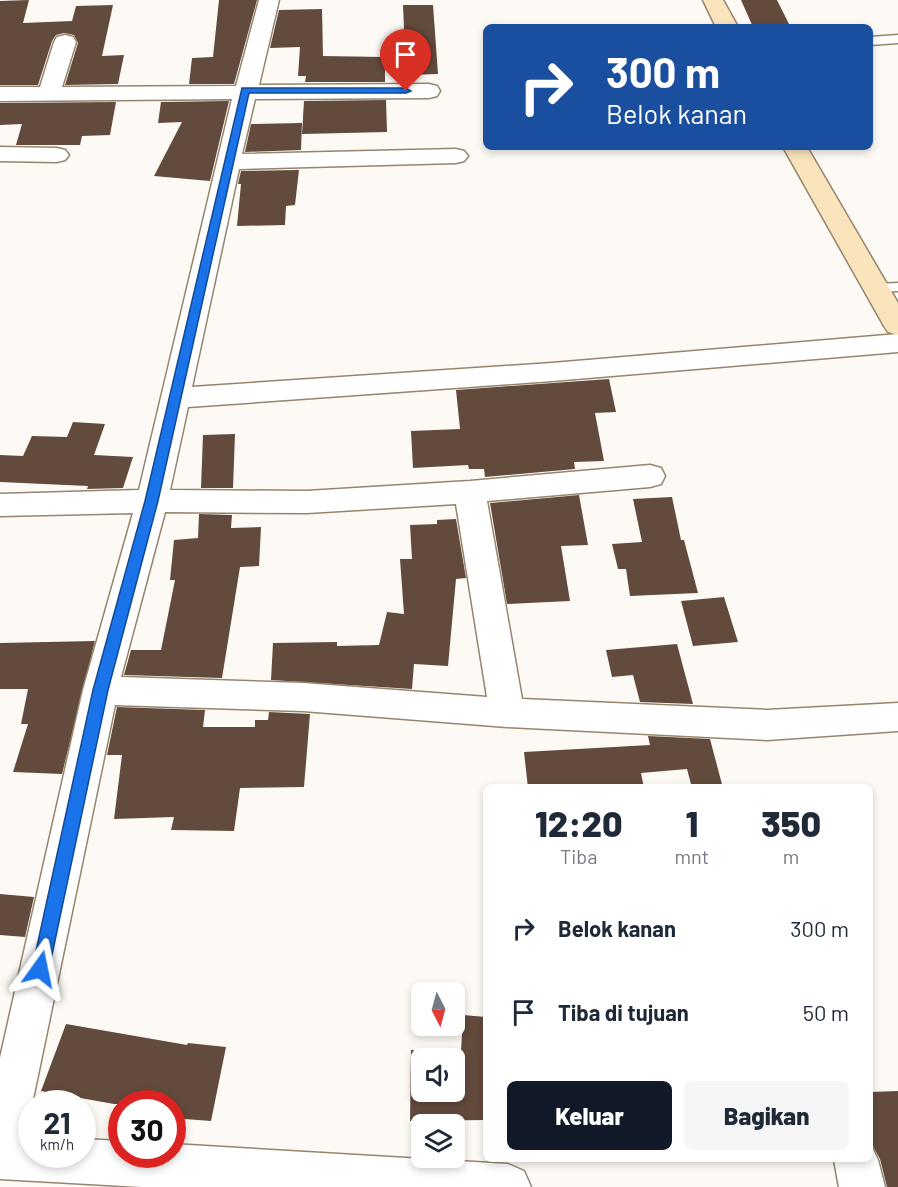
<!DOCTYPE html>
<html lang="id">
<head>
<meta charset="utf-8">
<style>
  :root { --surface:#fff; --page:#f6f6f7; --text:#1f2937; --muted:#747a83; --accent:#111827 }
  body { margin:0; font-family:Barlow,sans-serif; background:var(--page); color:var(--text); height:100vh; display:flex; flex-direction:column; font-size:22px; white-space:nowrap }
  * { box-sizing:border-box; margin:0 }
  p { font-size:20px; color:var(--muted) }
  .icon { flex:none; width:33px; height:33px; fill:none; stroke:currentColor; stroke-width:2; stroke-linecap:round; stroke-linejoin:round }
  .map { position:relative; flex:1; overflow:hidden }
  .drawer { position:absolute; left:483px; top:784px; width:390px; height:378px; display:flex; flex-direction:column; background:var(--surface); border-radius:9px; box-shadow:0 3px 9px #0003 }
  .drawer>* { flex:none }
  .guide { position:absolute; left:483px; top:24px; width:390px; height:126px; border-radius:9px; box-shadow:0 3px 9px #0003; background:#1a4fa0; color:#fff; overflow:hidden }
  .needle { width:39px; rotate:174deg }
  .tools { position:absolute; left:411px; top:982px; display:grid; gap:12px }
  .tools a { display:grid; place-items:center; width:54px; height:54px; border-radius:9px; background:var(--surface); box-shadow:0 3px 9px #0003; font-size:30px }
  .speed { position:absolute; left:18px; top:1090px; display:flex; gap:12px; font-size:30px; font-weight:700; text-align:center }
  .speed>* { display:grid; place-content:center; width:78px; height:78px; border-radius:50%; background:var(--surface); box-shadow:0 3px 9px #0003; line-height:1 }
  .speed small { font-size:15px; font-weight:400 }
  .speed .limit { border:9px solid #d22; background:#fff; color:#111 }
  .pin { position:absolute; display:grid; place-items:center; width:51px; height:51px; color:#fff; margin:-62px -26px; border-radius:50% 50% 50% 0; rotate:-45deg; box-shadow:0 0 6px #0007 }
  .pin .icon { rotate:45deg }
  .me { position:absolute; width:66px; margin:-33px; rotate:12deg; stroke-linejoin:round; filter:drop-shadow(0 0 4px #0008) }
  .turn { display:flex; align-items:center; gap:21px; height:126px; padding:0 24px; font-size:27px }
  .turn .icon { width:78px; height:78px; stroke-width:2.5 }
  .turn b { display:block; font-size:42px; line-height:51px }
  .eta { display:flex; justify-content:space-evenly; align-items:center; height:102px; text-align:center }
  .eta b { font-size:36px; font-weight:800; line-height:42px }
  .button { display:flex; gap:12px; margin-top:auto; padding:12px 24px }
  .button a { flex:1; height:69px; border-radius:9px; background:var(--accent); color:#fff; font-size:24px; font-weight:800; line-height:69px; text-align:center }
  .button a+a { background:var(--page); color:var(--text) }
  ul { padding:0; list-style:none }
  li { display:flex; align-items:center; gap:18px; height:84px; padding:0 24px }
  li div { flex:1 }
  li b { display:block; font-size:22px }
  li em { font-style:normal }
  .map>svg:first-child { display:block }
  .building { fill:#624a3c; fill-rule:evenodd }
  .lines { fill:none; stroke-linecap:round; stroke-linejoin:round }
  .lane-casing { stroke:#95856d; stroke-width:3 }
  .street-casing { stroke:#95856d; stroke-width:3 }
  .secondary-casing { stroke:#95856d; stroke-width:3 }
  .lane { fill:#fff; fill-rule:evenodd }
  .street { fill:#fff; fill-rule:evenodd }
  .secondary { fill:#f9e4bb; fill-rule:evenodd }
  .route { fill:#1a73e8; stroke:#114b97; stroke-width:1.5 }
</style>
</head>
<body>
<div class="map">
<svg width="898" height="1187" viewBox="0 0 898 1187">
  <rect width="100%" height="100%" fill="#fdfaf5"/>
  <g class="building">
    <polygon points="29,0 23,23 72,21 76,6 113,5 102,56 124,55 118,84 65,85 78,43 74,35 64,33 56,35 52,41 38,85 0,85 0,1"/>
    <polygon points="219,0 257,0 234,84 189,84 192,58 213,57"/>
    <polygon points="741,0 777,0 790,26 753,27"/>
    <polygon points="403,5 433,5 438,74 406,75"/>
    <polygon points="322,9 323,56 385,57 385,82 305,82 306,76 298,76 300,47 270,48 279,10"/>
    <polygon points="386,100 387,132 302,134 304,101"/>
    <polygon points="229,101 210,181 154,176 182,122 158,123 161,102"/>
    <polygon points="116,102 110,135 82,136 80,145 16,145 22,124 0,125 0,103"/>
    <polygon points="302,123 301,150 245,152 251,124"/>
    <polygon points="299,170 295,205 286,206 285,225 237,226 241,184 238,184 241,171"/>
    <polygon points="609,379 616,412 595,413 604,461 574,462 575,469 485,477 484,469 469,469 468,465 413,468 411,431 460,429 456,390"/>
    <polygon points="73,422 105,424 94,455 133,457 123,488 87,489 88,486 0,482 0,455 23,456 32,436 67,437"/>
    <polygon points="235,434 233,488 201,488 203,435"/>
    <polygon points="579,495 588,545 561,546 570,601 507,604 490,503"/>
    <polygon points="672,497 681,540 684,540 698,593 630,596 626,569 618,569 612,544 642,542 633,499"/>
    <polygon points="199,514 232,515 231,528 261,527 259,566 240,567 222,678 124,675 131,650 161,650 175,580 170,580 174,540 198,538"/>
    <polygon points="456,519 466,578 456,579 448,666 414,664 412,689 271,680 273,643 337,642 337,646 379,645 387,612 404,614 400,559 412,559 410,525 437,524 437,520"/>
    <polygon points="724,597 738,642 693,646 681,601"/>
    <polygon points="95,641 62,774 13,772 28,724 21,724 28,689 0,689 0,643"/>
    <polygon points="677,644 693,704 640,702 633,675 612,677 606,650"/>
    <polygon points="117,707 205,710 203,727 255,727 255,720 268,720 269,712 310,714 304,787 240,788 234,831 171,830 174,817 114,819 122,755 107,755"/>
    <polygon points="648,736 710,739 723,788 692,788 687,769 641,773 644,788 528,788 524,752 650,745"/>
    <polygon points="0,894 34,897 25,937 0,935"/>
    <path d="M463 1015 486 1017V1120L410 1121 411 1050 461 1052ZM422 1059H454V1092H422Z"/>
    <polygon points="66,1024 187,1045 188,1043 226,1047 211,1121 172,1118 172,1104 114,1104 41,1091"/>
    <polygon points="898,1091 898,1187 887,1187 880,1159 870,1141 870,1092"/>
  </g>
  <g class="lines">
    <defs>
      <g id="lane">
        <polygon points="898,35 898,43 870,45 870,37"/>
        <polygon points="898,283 898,291 876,292 869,288 876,284"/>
      </g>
      <g id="street">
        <path d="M259 0H279L259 85 429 84 437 86 440 91 437 96 429 98 255 99 242 154 456 149 464 151 468 156 464 161 456 163 239 169 192 387 552 363 898 334V352L552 381 188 407 170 490 307 491 470 481 650 465 661 468 665 476 661 484 650 487 487 501 522 699 767 710 898 703V731L767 740 507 727 303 711 115 705 32 1104 27 1135 32 1136V1155H82V1139L122 1141V1155H172V1144L508 1164 524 1171 531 1187H142L0 1179V1058L83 690 133 513 0 516V494L139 490 232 99 0 101V87H40L54 42 57 37 65 35 73 37 76 42 62 87 236 86ZM456 504 487 697 303 683 121 677 165 512 307 513Z"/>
        <polygon points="0,147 57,148 65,150 69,155 65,160 57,162 0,161"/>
        <polygon points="870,1143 878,1160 885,1187 839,1187 834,1160 870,1160"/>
      </g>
      <g id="secondary">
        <polygon points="703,0 723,0 738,27 716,27"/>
        <polygon points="783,147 807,147 898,303 898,335 888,332 884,326"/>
      </g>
    </defs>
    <use href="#lane" class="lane-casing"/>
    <use href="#street" class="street-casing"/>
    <use href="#secondary" class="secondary-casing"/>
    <use href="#lane" class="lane"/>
    <use href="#street" class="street"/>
    <use href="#secondary" class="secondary"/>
  </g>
  <polygon class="route" points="242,88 406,88 411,91 406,93 249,93 158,501 108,690 49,969 46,975 40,977 34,975 32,969 93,690 145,501"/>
</svg>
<div class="tools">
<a><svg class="needle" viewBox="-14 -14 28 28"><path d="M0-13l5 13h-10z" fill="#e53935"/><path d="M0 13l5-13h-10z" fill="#747a83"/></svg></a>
<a><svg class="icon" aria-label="sound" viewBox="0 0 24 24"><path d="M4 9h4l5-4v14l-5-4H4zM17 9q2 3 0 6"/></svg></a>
<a><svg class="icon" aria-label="layers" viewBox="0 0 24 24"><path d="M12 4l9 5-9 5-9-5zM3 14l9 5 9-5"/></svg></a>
</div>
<div class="speed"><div>21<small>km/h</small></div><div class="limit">30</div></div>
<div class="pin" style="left:406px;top:91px;background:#d93025"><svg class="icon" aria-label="arrive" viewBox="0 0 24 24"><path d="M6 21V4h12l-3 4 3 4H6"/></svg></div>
<svg class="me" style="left:40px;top:969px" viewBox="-20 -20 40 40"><path d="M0-17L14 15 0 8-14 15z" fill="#1a73e8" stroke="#fff" stroke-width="4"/></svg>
<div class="guide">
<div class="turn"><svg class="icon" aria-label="right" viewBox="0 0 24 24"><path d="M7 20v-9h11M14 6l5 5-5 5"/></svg><div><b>300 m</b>Belok kanan</div></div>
</div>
<section class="drawer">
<div class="eta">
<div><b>12:20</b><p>Tiba</p></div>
<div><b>1</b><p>mnt</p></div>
<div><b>350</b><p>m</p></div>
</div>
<ul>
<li><svg class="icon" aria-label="right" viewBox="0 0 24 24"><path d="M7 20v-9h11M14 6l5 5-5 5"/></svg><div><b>Belok kanan</b></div><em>300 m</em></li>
<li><svg class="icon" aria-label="arrive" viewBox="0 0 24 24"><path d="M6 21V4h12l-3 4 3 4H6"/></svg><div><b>Tiba di tujuan</b></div><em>50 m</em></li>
</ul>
<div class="button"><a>Keluar</a><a>Bagikan</a></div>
</section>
</div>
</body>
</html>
